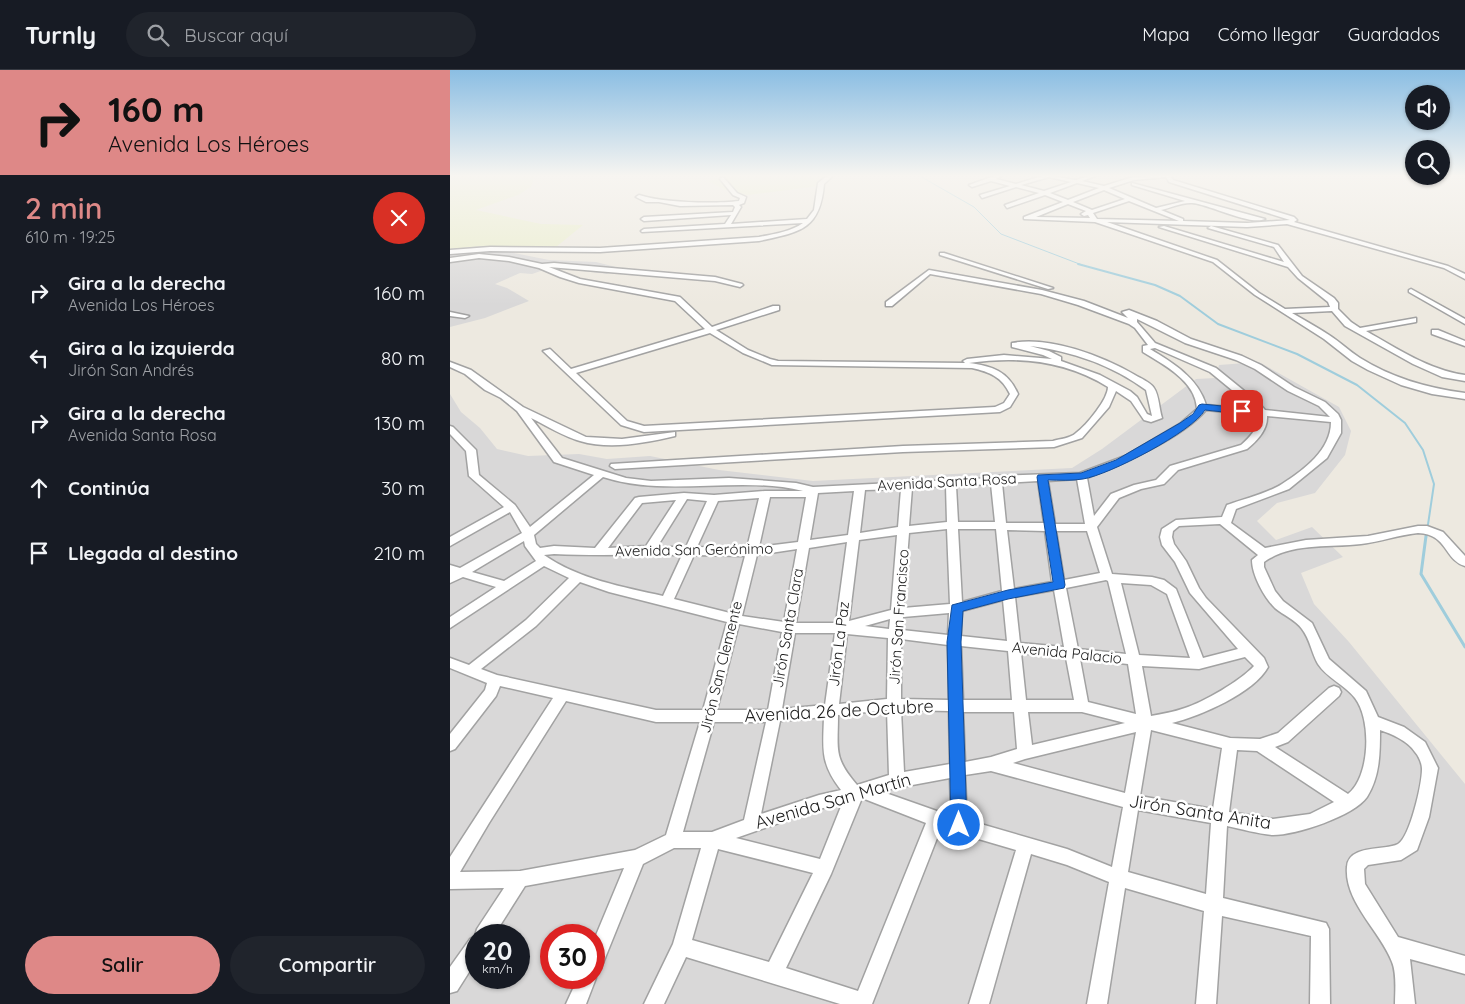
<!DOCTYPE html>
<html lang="es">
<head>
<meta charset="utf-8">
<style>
  :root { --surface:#171b24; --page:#20242c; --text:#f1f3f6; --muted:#9ea1a6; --line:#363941; --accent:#de8887 }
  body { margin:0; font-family:Quicksand,sans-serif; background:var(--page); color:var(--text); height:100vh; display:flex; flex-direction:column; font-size:19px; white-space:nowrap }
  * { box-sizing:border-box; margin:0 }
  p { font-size:16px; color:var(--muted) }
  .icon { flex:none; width:28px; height:28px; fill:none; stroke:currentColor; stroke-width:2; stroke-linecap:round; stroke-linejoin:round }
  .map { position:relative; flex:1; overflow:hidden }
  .panel { display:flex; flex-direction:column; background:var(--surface); width:450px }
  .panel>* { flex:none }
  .top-card { background:#de8887; color:#111; overflow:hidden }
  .buttons { position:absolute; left:955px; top:15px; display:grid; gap:10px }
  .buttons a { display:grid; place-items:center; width:45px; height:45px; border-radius:50%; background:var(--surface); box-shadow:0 1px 4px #0004; font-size:25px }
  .speed { position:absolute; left:15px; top:854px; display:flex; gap:10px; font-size:25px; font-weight:700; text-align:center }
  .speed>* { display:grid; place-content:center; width:65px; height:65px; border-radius:50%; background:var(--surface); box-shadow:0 1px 4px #0004; line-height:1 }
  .speed small { font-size:12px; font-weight:400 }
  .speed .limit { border:8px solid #d22; background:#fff; color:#111 }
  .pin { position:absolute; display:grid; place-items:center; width:42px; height:42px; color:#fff; margin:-21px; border-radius:10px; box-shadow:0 2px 8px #0006 }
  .me { position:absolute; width:55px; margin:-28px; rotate:0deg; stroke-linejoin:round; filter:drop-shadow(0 0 4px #0008) }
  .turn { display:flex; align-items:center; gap:18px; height:105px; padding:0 25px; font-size:22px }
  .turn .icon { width:65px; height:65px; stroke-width:2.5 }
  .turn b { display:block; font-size:35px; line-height:42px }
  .round { display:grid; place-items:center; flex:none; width:52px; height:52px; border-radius:26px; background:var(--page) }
  .head { display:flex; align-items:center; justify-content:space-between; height:85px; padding:0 25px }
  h1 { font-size:30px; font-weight:600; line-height:38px; color:var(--accent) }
  .primary-button { display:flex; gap:10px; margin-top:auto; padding:10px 25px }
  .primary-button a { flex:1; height:58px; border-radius:30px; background:var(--accent); color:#111; font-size:20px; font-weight:600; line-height:58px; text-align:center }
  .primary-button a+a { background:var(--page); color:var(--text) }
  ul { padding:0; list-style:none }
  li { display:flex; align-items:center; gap:15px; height:65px; padding:0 25px }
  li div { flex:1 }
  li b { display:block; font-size:19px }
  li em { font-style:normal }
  header { display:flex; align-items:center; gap:30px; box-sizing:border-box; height:70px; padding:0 25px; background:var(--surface); border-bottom:1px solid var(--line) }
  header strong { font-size:24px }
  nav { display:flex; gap:28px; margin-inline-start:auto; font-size:18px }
  .search { width:350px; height:45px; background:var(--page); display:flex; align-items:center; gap:12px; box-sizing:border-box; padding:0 18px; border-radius:28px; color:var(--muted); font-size:19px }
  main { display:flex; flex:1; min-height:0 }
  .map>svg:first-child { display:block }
  .residential { fill:#d9d8d8; fill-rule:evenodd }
  .farmland { fill:#e9edca }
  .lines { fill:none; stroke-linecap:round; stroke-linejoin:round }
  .stream-far2 { stroke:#9fcddc; stroke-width:1 }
  .stream-far1 { stroke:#9fcddc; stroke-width:2 }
  .stream { stroke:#9fcddc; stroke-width:3 }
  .minor-casing { stroke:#a2a2a2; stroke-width:3 }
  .minor { fill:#fff; fill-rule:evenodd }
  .route { fill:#1a73e8; stroke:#114b97 }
  .labels { text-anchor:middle; stroke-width:5; stroke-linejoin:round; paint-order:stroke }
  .street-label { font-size:15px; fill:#1b1b1b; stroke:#fff }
  .near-street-label { font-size:18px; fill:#1b1b1b; stroke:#fff }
</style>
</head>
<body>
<header>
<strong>Turnly</strong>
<div class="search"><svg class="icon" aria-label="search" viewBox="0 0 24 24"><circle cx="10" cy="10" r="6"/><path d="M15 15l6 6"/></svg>Buscar aquí</div>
<nav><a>Mapa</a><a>Cómo llegar</a><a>Guardados</a></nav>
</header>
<main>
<section class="panel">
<div class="top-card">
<div class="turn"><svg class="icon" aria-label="right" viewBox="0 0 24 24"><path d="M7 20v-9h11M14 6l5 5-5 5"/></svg><div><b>160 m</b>Avenida Los Héroes</div></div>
</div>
<div class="head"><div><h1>2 min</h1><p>610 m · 19:25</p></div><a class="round" style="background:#d93025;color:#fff"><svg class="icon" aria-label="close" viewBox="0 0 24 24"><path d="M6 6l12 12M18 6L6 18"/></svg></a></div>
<ul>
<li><svg class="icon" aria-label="right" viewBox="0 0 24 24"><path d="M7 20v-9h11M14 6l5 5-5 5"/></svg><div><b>Gira a la derecha</b><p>Avenida Los Héroes</p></div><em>160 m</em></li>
<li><svg class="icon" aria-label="left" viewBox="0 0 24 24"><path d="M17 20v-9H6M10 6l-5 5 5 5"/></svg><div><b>Gira a la izquierda</b><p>Jirón San Andrés</p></div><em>80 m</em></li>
<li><svg class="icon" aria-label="right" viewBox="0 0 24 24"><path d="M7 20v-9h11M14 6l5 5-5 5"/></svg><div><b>Gira a la derecha</b><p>Avenida Santa Rosa</p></div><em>130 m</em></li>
<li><svg class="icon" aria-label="ahead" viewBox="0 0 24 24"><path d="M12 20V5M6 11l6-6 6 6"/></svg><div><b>Continúa</b></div><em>30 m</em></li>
<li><svg class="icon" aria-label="arrive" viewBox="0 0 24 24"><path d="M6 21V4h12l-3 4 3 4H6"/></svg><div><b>Llegada al destino</b></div><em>210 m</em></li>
</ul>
<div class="primary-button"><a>Salir</a><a>Compartir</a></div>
</section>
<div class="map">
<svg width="1015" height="934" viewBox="0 0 1015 934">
  <rect width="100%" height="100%" fill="#ede9e0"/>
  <g class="residential">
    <polygon points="61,150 59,178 64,183 99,190 146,192 166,197 157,204 102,197 82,204 70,203 45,214 57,218 79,231 35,248 0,257 0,176"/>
    <path d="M809 292 889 337 901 361 895 385 865 423 827 433 807 451 826 470 862 457 893 487 851 503 864 534 899 572 1015 714V934H0V324L11 342 30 358 47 379 78 386 129 384 157 389 200 386 269 400 363 411 622 398 652 379 746 309 766 308 769 295ZM26 865H69V908H26ZM101 865H144V908H101Z"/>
  </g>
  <g class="farmland">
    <polygon points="0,105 85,105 81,117 68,125 26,140 91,154 133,155 106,177 33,176 0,179"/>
    <polygon points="273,105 375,105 369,116 297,125 274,119 258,111 275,107"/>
  </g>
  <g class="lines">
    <polyline class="stream-far2" points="468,105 524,137 551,164 632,195"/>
    <polyline class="stream-far1" points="628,194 705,215 730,226 768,254 847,284 907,315 955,353 973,380 984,414 976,468"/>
    <polyline class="stream" points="976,466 971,504 1015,577"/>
    <defs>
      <g id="minor">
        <path d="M378 105H384L374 114C370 160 350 162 309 171L150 182 40 181 0 184V180L40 177 150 178 309 167C324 164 340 162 353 153L192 162 191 161 194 159 275 154 281 145 194 151 191 149 194 147 283 142 285 137 283 135 230 136 209 132H196L186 127 189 125C213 133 264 134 289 131L290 128 283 125 270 109 273 107 287 123 296 127 294 133 289 135 291 137 281 154 357 149 364 140 368 113Z"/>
        <path d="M547 105 550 107 546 109 566 114 595 105 626 110 642 105H648L632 111 654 116 683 107 720 105 723 110 844 147 847 150 844 152 998 196 1015 204V209L994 198 837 154 797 157 657 152 767 190 809 223 835 239 880 237 878 232 848 208 838 197 709 157 714 156 834 192 824 177 758 158 761 156 828 175 852 206 884 228 888 233V239L901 252 910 258 966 248V252L916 261C948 279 979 300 1015 305V311L992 307 963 294 895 256 882 241 842 243C854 250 867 257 879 265 890 272 899 281 910 288 942 308 977 318 1015 323V329L982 324 951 315 918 300 902 291 874 269 805 225 763 192 645 152 574 149V147L613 132 595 125 557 138 555 135 589 123 566 117 532 128 530 125 560 116 541 111 522 117 519 115ZM599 107 621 112 594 121 571 115ZM716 107 719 112 840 150 797 153 733 151V149L711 140C720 138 733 132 742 133 759 134 800 156 815 149L682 113V115L735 131 706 138 659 118 684 110ZM627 113 649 118 618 130 600 123ZM654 120 675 129 642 140 623 132ZM679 131 729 151 647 149 643 143ZM618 134 636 141 631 144 634 146 638 145 640 148 586 147Z"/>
        <polygon points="490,183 494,183 603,218 598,219 490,185"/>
        <path d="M29 184 59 187 92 194 104 193 265 207 292 214 293 215 290 217 265 211 99 197 130 209 230 227 262 257 323 236H329V240L266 260 298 280 320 289 328 291 515 293 513 291 517 289 554 285 602 289 593 285 562 277V273C600 266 652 286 685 305 690 308 700 312 704 318 709 325 709 339 712 348L701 352 694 350 681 331 666 321 659 337 632 368 604 377 453 382 165 399 160 396 161 394 453 376 603 371C610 369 621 368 626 363 637 355 658 329 658 317 615 290 567 286 519 293 542 296 558 301 568 324L560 337 550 342 194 362 171 355 93 281 100 279 121 299 255 259 225 231 129 213 110 207 89 198 59 191 29 188 0 192V188ZM260 263 293 283 322 295 522 298C540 302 552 307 560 324L554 333 545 337 194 356 177 351 126 303ZM580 276C621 281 662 295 696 320L702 346 697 344 687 327 680 321 650 305 611 291V287L599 281Z"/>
        <path d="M479 200 592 220 634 231 678 248 672 242 679 240 707 251 741 269 792 286 811 295 844 317 875 332 888 344 891 350V363L877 388 839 419 786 439 781 453 815 478 856 470 918 466 968 456H977L993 462 1015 486V496C994 490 998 464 968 463 948 465 930 472 911 474 879 478 842 472 814 492V497L825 521 833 531 862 553 879 589 916 621 928 647 954 657 975 672 988 698 979 747 967 780 951 790 918 795 914 799 915 814 948 867 1015 886V904L960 889 965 934H945C945 922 947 904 942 892 931 862 894 832 897 797 898 774 935 781 948 774 960 767 972 714 972 699 972 694 969 686 965 682 958 671 942 664 930 660 930 683 930 706 917 727 904 746 846 765 823 765 808 764 792 759 777 756L773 828 876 853 879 859 880 934H860L861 866 772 846 766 934H746L754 841 675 818 657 934H637L659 812 617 795 581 784 539 934H519L566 780 491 758 422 934H390L236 887 214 934H194L223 874 251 778H224L193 794 151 898 144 900V870L174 798 75 816 44 865H26V891L7 921 0 923V897L20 869 25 866 27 859 54 818 0 819V787L103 628 50 616 46 626 5 679 0 681V664L35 620 37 613 0 598V588L19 595 76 550 119 508 94 496 0 558V547L46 517 13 507 0 513V495L10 498 72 463 60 442 0 476V467L54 437 19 406 16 381 0 364V356L3 357 26 380 29 405 65 435 80 457 144 405 104 392 67 341 51 328 35 320 15 304 0 297V292L21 300 73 337 136 367 172 369 225 362V366C195 373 160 380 130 371 113 366 97 356 81 348L112 388 176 408 201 411 279 408 346 413 363 417 542 408 546 406 630 403 675 386 731 353 747 339C746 311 714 295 693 282V276L698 275 685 258 679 254 628 235 591 224 480 204 442 236H436V232ZM687 249 735 273 786 290 805 299 838 321 869 336 880 347 815 340 809 333 766 298 705 273 687 252ZM705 278 760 302 805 339 756 335C748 308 723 293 700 279ZM756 340 808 345C809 358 800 367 791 375L720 396 706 410 684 415 661 424 644 446 637 408C673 393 731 369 756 340ZM817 346 881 352C881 380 854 400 832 414 818 423 794 429 777 435L772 447 726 450 712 459 710 467 712 475 725 492 740 523 788 579 753 588 726 519 714 510 702 507 662 504 647 457 669 428 691 419 714 414 728 400 797 379C807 371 818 359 817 346ZM153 407C218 428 287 405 353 421H315L264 425 234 423 189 427 185 428 145 478 104 476 90 478 86 474 84 465ZM627 409 635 454H605L598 411ZM588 411 594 453H556L552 413ZM541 414 545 452H508L506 416ZM496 416 497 452 459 456 462 418ZM451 419 448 457 410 463 415 420ZM404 421 398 465 360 470 368 423ZM320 427H356L348 472 309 477ZM309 428 297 478 247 477 268 431ZM237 429 257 431 236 477H207ZM226 430 196 476 158 478 192 433ZM770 454 808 485 802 490C802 505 814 527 825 538 833 545 846 550 852 559 860 569 862 584 868 594 877 608 895 615 905 628 922 650 920 707 898 724L825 677 838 672 889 626 891 622 889 618 884 616 879 618 828 663 810 669 780 668 722 653C750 646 804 623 818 597L814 588 756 528 749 518 736 491 724 474 722 467 723 461 729 456ZM497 459 500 534 453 538 459 463ZM508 459H546L552 521 512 532ZM557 460 595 461 602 512 564 519ZM606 461H637L650 503 614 510ZM447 465 441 540 399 551 409 470ZM74 471 75 476 86 491 54 511 22 502ZM397 472 386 553H346L359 478ZM347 479 334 552 292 546 307 485ZM104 484C147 486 189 484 232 485L213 526C173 517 128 509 94 485ZM244 485 295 486 280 543 224 529ZM656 510 658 511 676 584 628 579 616 518ZM130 512 159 522 277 552 253 640H206L47 605 31 599 86 556ZM671 513 701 515 717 524 740 588 689 585ZM604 520 614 577 570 573 565 527ZM553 530 557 571 511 566 512 541ZM499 543 498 565 452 560 453 547ZM440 549 439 559 415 556ZM289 554 332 562 318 640H267ZM345 563H385L375 635 332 639ZM397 564 438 568 437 629 389 634ZM451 569 498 575 499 630 451 629ZM511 576 558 581 562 630H513ZM571 583 616 588 624 630H576ZM795 587 804 596C790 611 754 632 735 638 724 642 712 644 701 646L692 596 749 599ZM630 589 678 594 686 644 638 632ZM116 631 206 652H250L216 765 185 780 70 801 10 802 39 753ZM437 640 439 705 407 715C383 687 388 680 388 645ZM451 640 499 641 500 694 454 702ZM513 642H564L567 679 541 687 515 692ZM578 642H632L675 653 582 675ZM374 647C373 679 370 693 391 720L369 725 311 744 330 651ZM264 652H316L294 750 262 762H233ZM701 660 772 678 763 739 690 726ZM686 662 675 723 563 693 575 689ZM787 680 807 681 884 732 860 744 823 749 779 742ZM541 701 673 737 662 797 617 779 517 750 515 705ZM500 708 501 746 430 721ZM412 728 476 753 408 921 336 898 381 804ZM392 734 370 789 286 768 369 739ZM688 740 761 753 756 824 678 802ZM268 779 363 803 319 892 242 870Z"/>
        <polygon points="961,219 1015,249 1015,254 959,222 959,220"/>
        <polygon points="0,242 19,246 15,248 0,246"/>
        <polygon points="982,260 988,260 1015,271 1015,276 982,264"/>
        <polygon points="144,902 146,908 136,934 116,934 128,908 144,908"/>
      </g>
    </defs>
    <use href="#minor" class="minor-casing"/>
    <use href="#minor" class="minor"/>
  </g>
  <linearGradient id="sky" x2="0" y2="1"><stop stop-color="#8bbee3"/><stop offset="0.45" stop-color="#f7f5f1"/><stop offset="1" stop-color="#f7f5f1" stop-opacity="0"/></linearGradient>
  <rect width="1015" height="235" fill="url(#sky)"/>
  <path class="route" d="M752 334 792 338 797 341 792 344 755 340C742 362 659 405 633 409 621 411 609 410 598 410L615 515 614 518 558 529 513 541 511 572 517 755 515 760 509 763 503 760 501 755 497 572 502 535 558 520 603 512 587 407 588 405 631 403 666 390 730 353 743 344 749 335Z"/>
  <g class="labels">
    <g class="street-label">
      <text transform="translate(497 412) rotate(-3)" y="5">Avenida Santa Rosa</text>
      <text transform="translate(244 480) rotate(-1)" y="5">Avenida San Gerónimo</text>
      <text transform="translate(449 547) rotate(-86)" y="5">Jirón San Francisco</text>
      <text transform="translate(338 558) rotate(-80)" y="5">Jirón Santa Clara</text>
      <text transform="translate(389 574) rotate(-83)" y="5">Jirón La Paz</text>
      <text transform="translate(617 583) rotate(6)" y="5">Avenida Palacio</text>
      <text transform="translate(271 597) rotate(-76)" y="5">Jirón San Clemente</text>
    </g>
    <g class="near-street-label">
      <text transform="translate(389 641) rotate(-3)" y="6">Avenida 26 de Octubre</text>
      <text transform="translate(383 731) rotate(-16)" y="6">Avenida San Martín</text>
      <text transform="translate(750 742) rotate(9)" y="6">Jirón Santa Anita</text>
    </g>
  </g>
</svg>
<div class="buttons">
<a><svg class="icon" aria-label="sound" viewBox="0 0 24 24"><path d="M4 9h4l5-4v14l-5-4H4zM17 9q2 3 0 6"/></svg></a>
<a><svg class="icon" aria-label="search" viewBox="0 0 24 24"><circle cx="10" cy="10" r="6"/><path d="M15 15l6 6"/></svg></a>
</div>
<div class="speed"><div>20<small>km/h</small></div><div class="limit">30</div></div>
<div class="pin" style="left:792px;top:341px;background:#d93025"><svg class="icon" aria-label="arrive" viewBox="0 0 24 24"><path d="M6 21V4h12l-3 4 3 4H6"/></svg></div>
<svg class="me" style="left:509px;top:755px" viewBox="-20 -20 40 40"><circle r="17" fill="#1a73e8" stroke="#fff" stroke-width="3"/><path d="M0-11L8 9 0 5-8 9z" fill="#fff"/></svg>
</div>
</main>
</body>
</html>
